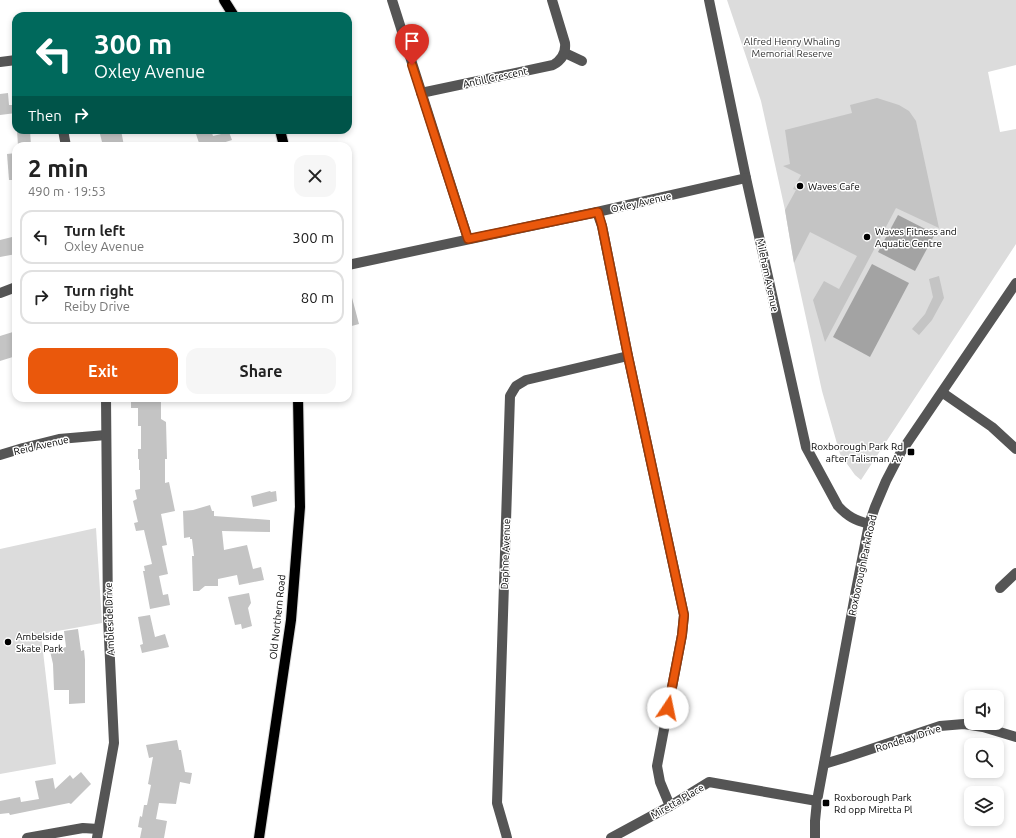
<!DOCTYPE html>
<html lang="en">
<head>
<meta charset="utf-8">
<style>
  :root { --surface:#fff; --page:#f6f6f6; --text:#222; --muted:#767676; --line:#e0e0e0; --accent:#ea580c }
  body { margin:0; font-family:Ubuntu,sans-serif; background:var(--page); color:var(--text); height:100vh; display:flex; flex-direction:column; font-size:15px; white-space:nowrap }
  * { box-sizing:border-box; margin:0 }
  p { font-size:13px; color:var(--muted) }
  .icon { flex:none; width:22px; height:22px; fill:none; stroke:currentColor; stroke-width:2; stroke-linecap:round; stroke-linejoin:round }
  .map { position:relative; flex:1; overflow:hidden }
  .sheet { position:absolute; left:12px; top:142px; width:340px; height:260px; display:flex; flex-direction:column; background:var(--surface); border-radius:12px; box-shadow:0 2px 6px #0003 }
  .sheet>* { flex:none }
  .top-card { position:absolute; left:12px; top:12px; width:340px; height:122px; border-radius:12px; box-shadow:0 2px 6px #0003; background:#00695c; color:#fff; overflow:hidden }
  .fabs { position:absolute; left:964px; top:690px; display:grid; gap:8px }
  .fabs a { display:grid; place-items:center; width:40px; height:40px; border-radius:8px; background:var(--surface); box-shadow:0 2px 6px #0003; font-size:20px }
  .pin { position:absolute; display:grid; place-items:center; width:34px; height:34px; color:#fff; margin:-41px -17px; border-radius:50% 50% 50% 0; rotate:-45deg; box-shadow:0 0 4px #0007 }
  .pin .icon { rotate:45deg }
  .me { position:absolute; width:44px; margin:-22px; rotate:11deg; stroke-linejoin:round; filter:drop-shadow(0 0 3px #0008) }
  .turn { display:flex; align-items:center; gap:14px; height:84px; padding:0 16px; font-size:18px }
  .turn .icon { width:52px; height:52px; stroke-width:2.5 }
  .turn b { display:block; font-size:28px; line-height:34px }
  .then { display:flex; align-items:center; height:38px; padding:0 16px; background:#0003; gap:8px; font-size:15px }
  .round { display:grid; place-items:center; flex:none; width:42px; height:42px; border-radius:12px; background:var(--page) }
  .head { display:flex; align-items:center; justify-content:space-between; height:68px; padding:0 16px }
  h1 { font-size:24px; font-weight:700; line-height:30px }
  .button { display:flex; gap:8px; margin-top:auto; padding:8px 16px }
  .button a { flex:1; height:46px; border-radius:12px; background:var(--accent); color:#fff; font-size:16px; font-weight:700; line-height:46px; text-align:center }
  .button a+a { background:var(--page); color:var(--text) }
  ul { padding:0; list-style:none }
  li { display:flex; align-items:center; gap:12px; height:54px; margin:0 8px 6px; padding:0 8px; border:2px solid var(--line); border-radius:12px }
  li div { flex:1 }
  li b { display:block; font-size:15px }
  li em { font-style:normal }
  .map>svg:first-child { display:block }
  .green { fill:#dcdcdc }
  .water { fill:#a3a3a3 }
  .building { fill:#c4c4c4 }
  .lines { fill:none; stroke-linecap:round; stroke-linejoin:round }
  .major-casing { stroke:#dbdbdb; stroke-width:12 }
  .minor { stroke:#555; stroke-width:10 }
  .major { stroke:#000; stroke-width:10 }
  .route-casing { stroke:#983908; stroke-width:10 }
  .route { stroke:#ea580c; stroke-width:7 }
  .poi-dot { fill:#000; stroke:#fff; stroke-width:1.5 }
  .labels { text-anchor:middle; stroke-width:3; stroke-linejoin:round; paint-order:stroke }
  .park-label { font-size:10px; fill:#333; stroke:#fff }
  .street-label { font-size:10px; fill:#000; stroke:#fff }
  .poi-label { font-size:10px; fill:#000; stroke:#fff; text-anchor:start }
</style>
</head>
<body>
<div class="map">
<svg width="1016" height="838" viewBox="0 0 1016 838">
  <rect width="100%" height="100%" fill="#fff"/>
  <g class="green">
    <polygon points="727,0 1016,0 1016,65 988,72 1000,132 1016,129 1016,244 861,480 855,475 840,454 822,391 794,263 785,210 761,101"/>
    <polygon points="96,528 102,623 41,634 56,764 0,774 0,549"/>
  </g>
  <g class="water">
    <polygon points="898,215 935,234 915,271 878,252"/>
    <polygon points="872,264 909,283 870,357 833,337"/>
  </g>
  <g class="building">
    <polygon points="8,93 9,105 16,105 16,113 0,115 0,94"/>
    <polygon points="877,98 899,105 909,111 916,121 939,228 896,208 825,342 813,300 824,281 839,289 857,256 810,232 794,263 785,210 796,190 793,189 801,175 783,166 790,164 785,130 852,113 850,105"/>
    <polygon points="17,130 30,130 31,146 18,146"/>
    <polygon points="99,130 121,130 124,146 103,146"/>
    <polygon points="201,130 211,130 213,136 229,132 232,140 213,146 200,146 196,134 202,132"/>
    <polygon points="16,153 16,180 9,180 7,154"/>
    <polygon points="16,236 16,254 0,257 0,240"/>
    <polygon points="939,276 944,298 932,320 919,335 912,329 925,314 933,297 929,279"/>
    <polygon points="351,294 359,324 348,327 348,295"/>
    <polygon points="16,331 16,356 0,361 0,336"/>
    <polygon points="131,398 161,398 161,419 166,422 167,459 165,459 165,483 169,482 175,511 161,514 167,545 162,546 168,574 159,576 163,595 168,594 170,605 150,609 143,571 145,571 144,566 152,564 144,530 136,531 134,523 138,522 133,501 137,499 135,490 140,489 140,470 139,470 139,459 138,459 138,449 141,449 141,426 138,426 138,408 131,408"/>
    <polygon points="270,491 271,492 276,491 277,501 253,507 251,496"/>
    <polygon points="210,505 212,511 214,511 214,516 270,520 270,532 222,531 224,550 247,545 253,569 261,567 264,580 239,585 237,575 218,579 218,586 205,586 199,591 193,591 192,556 194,556 192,539 190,539 190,537 184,538 183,511 193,510"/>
    <polygon points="249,593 251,603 248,608 252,626 242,629 241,624 235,625 228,597"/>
    <polygon points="150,615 155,637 165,634 169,647 142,653 140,645 143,644 138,617"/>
    <polygon points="78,629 81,651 84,650 85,660 85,703 69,704 69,690 54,690 53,664 50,651 66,647 64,631"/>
    <polygon points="177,740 179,750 181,750 185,772 192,773 190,784 180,782 176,804 159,803 156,819 167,821 164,838 140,838 142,828 138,827 140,816 142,817 144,805 147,805 151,785 148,784 153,757 149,758 146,745"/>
    <polygon points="81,772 91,784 71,804 69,803 10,815 9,813 0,814 0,801 20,797 21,802 39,799 35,781 53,778 55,789 70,775 73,779"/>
  </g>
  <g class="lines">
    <defs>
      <g id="major">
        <polyline points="224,0 234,16"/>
        <polyline points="280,130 284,146"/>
        <polyline points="259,838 291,620 300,507 298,398"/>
      </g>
    </defs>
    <use href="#major" class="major-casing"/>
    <g class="minor">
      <polyline points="392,0 468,239"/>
      <path d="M709 0 746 178 806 447 838 506C848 517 855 520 869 524"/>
      <polyline points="565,53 582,61"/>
      <polyline points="0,62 16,60"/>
      <path d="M421 93 553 65C562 60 566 53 565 43L552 0"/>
      <polyline points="63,130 66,146"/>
      <polyline points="597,212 602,226 628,356 684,615 682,635 657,766 660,782 670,806"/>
      <polyline points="348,265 597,212 746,178"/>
      <polyline points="0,293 16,287"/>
      <polyline points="943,393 992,427 1016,449"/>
      <polyline points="0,455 23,448 59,439 106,435"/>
      <polyline points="1000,588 1016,573"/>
      <polyline points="824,764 844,758 940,726 964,724 983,727 1016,737"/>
      <polyline points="27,838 83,828 98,829"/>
      <polyline points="97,838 114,743 108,618 106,398"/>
      <polyline points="507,838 506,834 497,803 510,396 516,386 526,380 628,356"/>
      <polyline points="611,838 670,806 709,782 817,801"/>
      <polyline points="815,838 815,821 817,801 856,590 869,524 875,507 886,481 901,452 1016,283"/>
    </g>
    <use href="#major" class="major"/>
  </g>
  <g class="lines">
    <defs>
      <polyline id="route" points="412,65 468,239 598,212 602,226 628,356 684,615 682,635 668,708"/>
    </defs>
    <use href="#route" class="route-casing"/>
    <use href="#route" class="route"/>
  </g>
  <g class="poi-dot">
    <circle cx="800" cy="186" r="4"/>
    <circle cx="867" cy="237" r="4"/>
    <rect x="907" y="448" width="8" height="8" rx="2"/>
    <circle cx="8" cy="642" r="4"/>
    <rect x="822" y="799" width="8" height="8" rx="2"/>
  </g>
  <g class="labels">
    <g class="park-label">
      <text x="792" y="45">Alfred Henry Whaling<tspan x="792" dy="12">Memorial Reserve</tspan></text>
    </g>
    <g class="street-label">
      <text transform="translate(495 77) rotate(-12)" y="4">Antill Crescent</text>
      <text transform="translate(641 202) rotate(-13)" y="4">Oxley Avenue</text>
      <text transform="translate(768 275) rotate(78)" y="4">Mileham Avenue</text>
      <text transform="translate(41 445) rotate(-13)" y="4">Reid Avenue</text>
      <text transform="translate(505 554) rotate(-88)" y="4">Daphne Avenue</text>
      <text transform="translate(862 565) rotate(-78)" y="4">Roxborough Park Road</text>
      <text transform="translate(277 617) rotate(-84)" y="4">Old Northern Road</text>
      <text transform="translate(109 619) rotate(-92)" y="4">Ambleside Drive</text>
      <text transform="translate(908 738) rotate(-18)" y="4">Rondelay Drive</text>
      <text transform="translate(677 801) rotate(-30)" y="4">Miretta Place</text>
    </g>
    <g class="poi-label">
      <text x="808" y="190">Waves Cafe</text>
      <text x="875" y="235">Waves Fitness and<tspan x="875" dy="12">Aquatic Centre</tspan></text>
      <text x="903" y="450" text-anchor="end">Roxborough Park Rd<tspan x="903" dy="12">after Talisman Av</tspan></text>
      <text x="16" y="640">Ambelside<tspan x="16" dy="12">Skate Park</tspan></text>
      <text x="834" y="801">Roxborough Park<tspan x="834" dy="12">Rd opp Miretta Pl</tspan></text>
    </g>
  </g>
</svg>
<div class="fabs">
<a><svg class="icon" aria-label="sound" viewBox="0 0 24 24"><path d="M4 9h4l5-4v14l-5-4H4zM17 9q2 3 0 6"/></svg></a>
<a><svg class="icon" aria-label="search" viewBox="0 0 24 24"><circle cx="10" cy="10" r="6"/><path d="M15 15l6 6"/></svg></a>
<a><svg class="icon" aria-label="layers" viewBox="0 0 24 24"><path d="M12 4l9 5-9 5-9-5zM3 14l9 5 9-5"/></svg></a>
</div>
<div class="pin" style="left:412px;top:65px;background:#d93025"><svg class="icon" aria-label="arrive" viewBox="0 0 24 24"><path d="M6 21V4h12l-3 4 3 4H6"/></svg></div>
<svg class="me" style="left:668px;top:708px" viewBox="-20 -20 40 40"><circle r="19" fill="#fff"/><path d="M0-13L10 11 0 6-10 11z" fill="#ea580c"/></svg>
<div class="top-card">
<div class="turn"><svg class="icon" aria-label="left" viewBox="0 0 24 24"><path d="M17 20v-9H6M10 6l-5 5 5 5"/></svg><div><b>300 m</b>Oxley Avenue</div></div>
<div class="then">Then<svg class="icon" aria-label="right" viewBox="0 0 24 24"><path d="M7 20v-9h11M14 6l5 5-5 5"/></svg></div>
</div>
<section class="sheet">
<div class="head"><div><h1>2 min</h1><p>490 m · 19:53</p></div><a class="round"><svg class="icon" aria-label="close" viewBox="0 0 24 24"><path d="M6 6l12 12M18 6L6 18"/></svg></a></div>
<ul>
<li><svg class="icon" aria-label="left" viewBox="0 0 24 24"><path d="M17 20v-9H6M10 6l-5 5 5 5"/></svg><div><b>Turn left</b><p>Oxley Avenue</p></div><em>300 m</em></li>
<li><svg class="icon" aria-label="right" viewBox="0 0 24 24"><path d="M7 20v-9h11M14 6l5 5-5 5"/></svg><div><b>Turn right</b><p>Reiby Drive</p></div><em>80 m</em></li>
</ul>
<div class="button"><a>Exit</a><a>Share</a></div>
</section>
</div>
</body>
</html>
